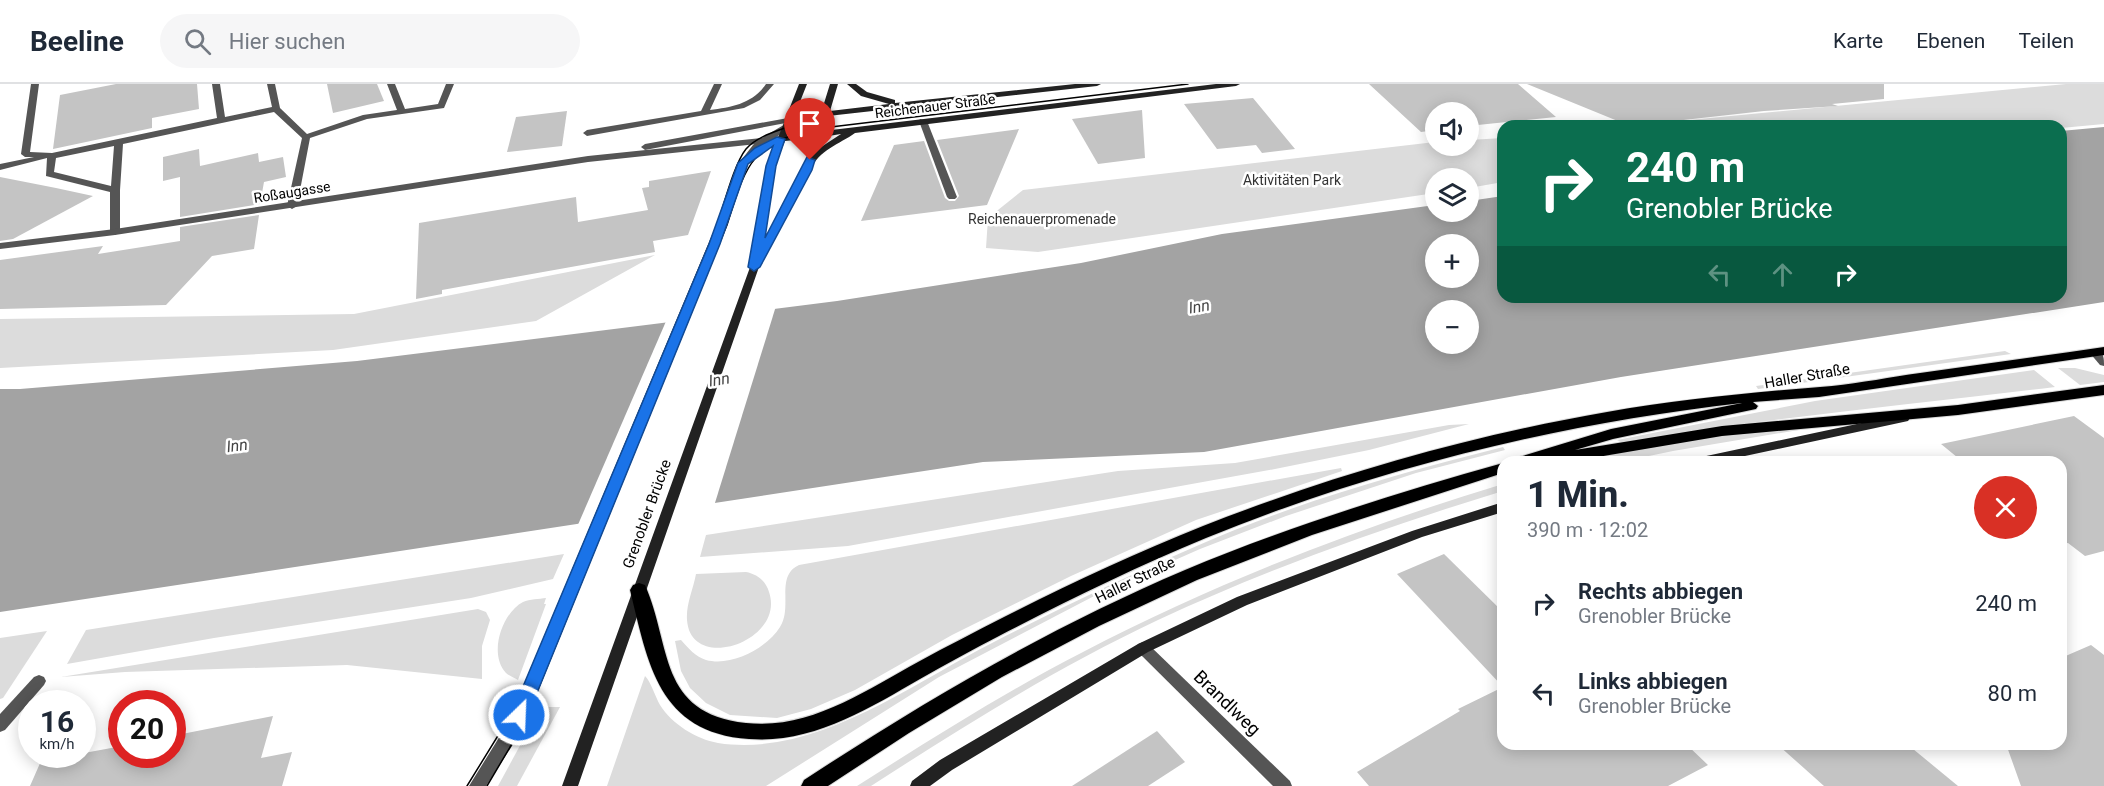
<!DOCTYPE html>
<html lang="de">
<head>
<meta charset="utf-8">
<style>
  :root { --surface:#fff; --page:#f6f6f7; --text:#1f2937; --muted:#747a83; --line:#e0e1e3 }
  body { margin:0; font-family:Roboto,sans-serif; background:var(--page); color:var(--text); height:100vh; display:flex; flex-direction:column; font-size:22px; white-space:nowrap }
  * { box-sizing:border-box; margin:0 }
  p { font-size:20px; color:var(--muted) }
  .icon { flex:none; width:33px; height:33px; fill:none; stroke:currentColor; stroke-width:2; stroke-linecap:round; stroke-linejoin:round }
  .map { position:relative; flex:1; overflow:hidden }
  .panel { position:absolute; left:1497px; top:372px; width:570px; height:294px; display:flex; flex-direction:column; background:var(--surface); border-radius:18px; box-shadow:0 3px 15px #0003 }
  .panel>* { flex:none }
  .top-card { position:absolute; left:1497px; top:36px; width:570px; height:183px; border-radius:18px; box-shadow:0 3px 15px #0003; background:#0b6e4f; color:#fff; overflow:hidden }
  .buttons { position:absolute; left:1425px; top:18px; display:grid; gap:12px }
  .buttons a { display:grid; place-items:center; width:54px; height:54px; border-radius:50%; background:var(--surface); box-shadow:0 3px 15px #0003; font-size:30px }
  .speed { position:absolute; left:18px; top:606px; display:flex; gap:12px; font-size:30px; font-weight:700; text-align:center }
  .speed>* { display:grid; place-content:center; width:78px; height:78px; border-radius:50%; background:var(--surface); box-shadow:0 3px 15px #0003; line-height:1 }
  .speed small { font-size:15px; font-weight:400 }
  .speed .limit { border:9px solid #d22; background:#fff; color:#111 }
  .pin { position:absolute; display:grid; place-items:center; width:51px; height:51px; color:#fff; margin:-62px -26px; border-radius:50% 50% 50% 0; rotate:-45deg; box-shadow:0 0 6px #0007 }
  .pin .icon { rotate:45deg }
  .me { position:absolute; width:66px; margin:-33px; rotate:24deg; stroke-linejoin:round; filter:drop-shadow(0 0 4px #0008) }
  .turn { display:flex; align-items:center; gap:21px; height:126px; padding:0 30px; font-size:27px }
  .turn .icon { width:78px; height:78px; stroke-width:2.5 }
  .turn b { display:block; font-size:42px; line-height:51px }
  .lanes { display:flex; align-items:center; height:57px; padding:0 30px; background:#0003; justify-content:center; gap:30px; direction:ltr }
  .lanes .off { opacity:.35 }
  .round { display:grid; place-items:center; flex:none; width:63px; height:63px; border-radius:32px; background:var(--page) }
  .headline { display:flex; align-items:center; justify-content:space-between; height:102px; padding:0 30px }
  h1 { font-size:36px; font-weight:800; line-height:45px }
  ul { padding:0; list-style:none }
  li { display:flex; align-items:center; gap:18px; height:90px; padding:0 30px }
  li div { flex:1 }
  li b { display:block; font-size:22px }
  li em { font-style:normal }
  header { display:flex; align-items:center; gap:36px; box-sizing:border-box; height:84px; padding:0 30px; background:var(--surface); border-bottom:2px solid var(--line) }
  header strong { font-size:28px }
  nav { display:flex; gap:33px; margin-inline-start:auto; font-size:21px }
  .search { width:420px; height:54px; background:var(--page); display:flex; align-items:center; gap:15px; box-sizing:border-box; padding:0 21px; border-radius:33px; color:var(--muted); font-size:22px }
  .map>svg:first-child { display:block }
  .green { fill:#dcdcdc }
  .water { fill:#a3a3a3; fill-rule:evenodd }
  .pier { fill:#fff }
  .building { fill:#c4c4c4 }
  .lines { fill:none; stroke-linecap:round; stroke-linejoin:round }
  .primary-casing { stroke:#dbdbdb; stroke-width:2 }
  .lane { fill:#555; fill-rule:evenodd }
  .street { fill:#555; fill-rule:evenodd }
  .secondary { fill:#222; fill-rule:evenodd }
  .primary { fill:#000; fill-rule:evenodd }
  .tram { stroke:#000; stroke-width:1.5 }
  .route { fill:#1a73e8; stroke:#114b97; stroke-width:1.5 }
  .labels { text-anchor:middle; stroke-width:5; stroke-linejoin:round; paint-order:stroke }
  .far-street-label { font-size:14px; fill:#000; stroke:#fff }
  .far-park-label { font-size:14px; fill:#333; stroke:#fff }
  .street-label { font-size:15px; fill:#000; stroke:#fff }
  .water-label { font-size:16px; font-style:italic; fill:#444; stroke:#fff }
  .near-street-label { font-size:18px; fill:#000; stroke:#fff }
</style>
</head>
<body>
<header>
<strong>Beeline</strong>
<div class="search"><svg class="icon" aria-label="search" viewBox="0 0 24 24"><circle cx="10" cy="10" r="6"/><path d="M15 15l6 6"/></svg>Hier suchen</div>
<nav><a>Karte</a><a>Ebenen</a><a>Teilen</a></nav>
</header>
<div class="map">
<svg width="2104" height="702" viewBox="0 0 2104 702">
  <rect width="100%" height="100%" fill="#fff"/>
  <g class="green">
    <polygon points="2066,0 2104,0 2104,40 2061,44 1627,42"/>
    <polygon points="1503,54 1503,98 1469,104 1468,94 1436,94 1435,109 1038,168 986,164 988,134 1023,106 1435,58 1436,62 1468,62 1469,56"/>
    <polygon points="655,171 536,237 333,266 0,284 0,235 354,230"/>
    <polygon points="2005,267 2011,270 1758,305 1756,302"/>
    <polygon points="2058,284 2075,284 2104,291 2104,298 2080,301"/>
    <path d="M2034 286 2055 303C1910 321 1765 334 1621 358L1617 356 1815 317Z"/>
    <polygon points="1469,340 1369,366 1275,385 848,462 700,473 706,451 1118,387 1235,379 1449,341"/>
    <path d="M1816 343 1673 367 1620 378H1585C1660 359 1739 347 1816 343Z"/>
    <path d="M1503 363 1505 366 1416 389 1286 432 1200 465 1098 510 939 593 766 702H607L645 592C651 598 655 612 660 621 672 640 696 655 718 659 815 674 911 600 992 559 1060 524 1129 491 1199 461 1297 418 1400 389 1503 363Z"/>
    <path d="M1341 384 1342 387 1196 436 1071 492 952 551 855 606 811 625 777 634 730 631 706 619 690 604 681 587 675 557 681 556C688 564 696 573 706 576 732 583 767 564 780 543 793 523 775 492 799 481Z"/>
    <path d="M1503 400V407C1385 443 1270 484 1158 536 1058 583 964 642 871 702H857C931 655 1005 608 1083 568 1217 498 1358 444 1503 400Z"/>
    <polygon points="564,470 553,495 471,514 214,554 67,580 86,546"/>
    <path d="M746 488C757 490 766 497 769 508 786 557 691 590 687 536 686 520 693 506 696 490Z"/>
    <path d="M546 514 544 520H546L518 596C515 594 509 592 506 589 488 570 502 529 523 518 530 515 539 515 546 514Z"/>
    <polygon points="478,525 486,528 490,536 482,562 482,595 347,581 125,588 61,593"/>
    <polygon points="47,547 3,614 0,615 0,554"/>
    <polygon points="541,623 560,623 517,702 498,702"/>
  </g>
  <path class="water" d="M2104 43V218L1621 293 1204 368 983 378 0 528V305H20L357 277 837 217 1081 179 1222 150 1435 121 1436 128H1468L1469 117 1503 112V213H2061V47ZM1436 160H1468V194H1436ZM1436 226H1468V260H1436Z"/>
  <polygon class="pier" points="776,222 714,422 577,443 667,235"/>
  <g class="building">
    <polygon points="116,0 197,0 199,25 152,34 152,44 53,65 60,11"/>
    <polygon points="327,0 377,0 384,17 333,29"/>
    <polygon points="1369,0 1518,0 1556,33 1468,42 1468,28 1436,28 1436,46 1421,48"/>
    <polygon points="1527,0 1884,0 1884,15 1832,20 1838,22 1764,27 1630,42"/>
    <polygon points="1253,14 1295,65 1262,69 1256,61 1217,65 1184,20"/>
    <polygon points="1142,26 1145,74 1098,80 1072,35"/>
    <polygon points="567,27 562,62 507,68 516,33"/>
    <polygon points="1019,45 987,121 861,137 894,61 924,57 945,114 949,117 955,117 959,112 937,56"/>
    <polygon points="199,65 200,82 258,69 259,78 283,73 286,93 264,98 260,120 180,133 180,93 163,97 163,73"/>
    <polygon points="711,87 688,151 653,157 655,168 442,206 442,210 416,215 419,139 576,113 578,138 648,126 642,104 649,103 649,97"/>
    <polygon points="0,93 56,104 93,112 13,155 0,157"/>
    <polygon points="259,131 254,165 212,172 166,221 0,225 0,176 103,162 98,170 180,157 180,143"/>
    <polygon points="2074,332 2104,354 2104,467 2085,472 2068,459 2061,460 2061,378 1963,378 1941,360"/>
    <polygon points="1444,470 1503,528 1503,603 1397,490"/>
    <polygon points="2091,561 2104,571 2104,702 2021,702 2006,660 2061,660 2061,574"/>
    <polygon points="1503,603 1503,660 1686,660 1708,681 1668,702 1369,702 1357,688 1460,627 1458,625"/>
    <polygon points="273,632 261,674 292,668 282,702 30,702 41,677 122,662 122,670 172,670 172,652"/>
    <polygon points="1157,647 1185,678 1148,702 1072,702"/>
    <polygon points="1777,660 1907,660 1958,702 1824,702"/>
  </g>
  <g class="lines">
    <defs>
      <g id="primary">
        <path d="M2104 263V271L1819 313 1753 318 1758 322 1756 325 1613 355 1575 366 1722 342 1958 321 2104 301V311L1958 331 1722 352 1568 378H1556L1554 373 1538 378H1513L1516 374 1611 345 1742 319C1558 340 1378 384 1206 454 1135 483 1067 517 999 552 972 566 946 580 920 595 868 625 812 660 749 655 658 649 648 579 630 506L633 501 639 499 645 501C672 562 657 629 746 639 809 646 865 607 918 578 947 562 975 548 1004 533 1069 500 1135 469 1203 442 1333 391 1469 352 1607 328 1681 315 1757 308 1832 302 1861 299 1891 293 1920 289 1981 280 2043 272 2104 263Z"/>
        <path d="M1503 379V389L1312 451 1197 496 1099 542 1002 593 909 649 828 702H801L804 696C926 616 1051 543 1185 486 1288 443 1396 409 1503 379Z"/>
      </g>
    </defs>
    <use href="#primary" class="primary-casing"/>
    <g class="lane">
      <path d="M31 0H39L30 68 52 69 217 34 212 0H220L225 33 272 23 267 0H275L280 24 307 50 363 31 397 26 387 0H395L405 25 438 20 446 0H454L444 24 367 35 310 54 297 122 292 125 287 122 302 54 274 28 123 60 120 106V148L115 151 110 148V108L46 92 47 74 0 86V80L34 73H25L21 70ZM114 62 111 102 54 88 56 74Z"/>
      <path d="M714 0H722L710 26C732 23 752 20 766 0H774L760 16 744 24 587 52 583 49 587 46 701 27Z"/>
      <polygon points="816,30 823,32 788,46 771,56 759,65 747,79 719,160 537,610 512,662 486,702 469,702 500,652 522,610 709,160 739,79 753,61 765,52 782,42"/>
      <polygon points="920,35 927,37 957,113 955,115 949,115 947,113 919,37"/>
    </g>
    <g class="street">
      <polygon points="788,34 792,36 791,38 645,66 641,63 645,60"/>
      <polygon points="781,52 784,53 784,57 588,78 115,151 0,165 0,159 115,145 588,72"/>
      <path d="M2095 265C2104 267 2104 274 2104 282L2100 281 2089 268Z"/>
      <polygon points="1143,558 1148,560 1290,697 1292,702 1273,702 1138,568 1136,564 1138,560"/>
      <polygon points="39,591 44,593 46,597 44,601 5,646 0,648 0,630 34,593"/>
    </g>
    <g class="secondary">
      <path d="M799 0H807L794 33 821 29 830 0H838L830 27 889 20 861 12 847 0H856L867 8 895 16V19L1075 0H1101L1097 2 828 32 823 47 1216 0H1240L1236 2 855 49C840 60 818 66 811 86L759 183 578 702H562L753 175 751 173 767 82ZM819 34 815 48 787 52 792 38ZM841 50 818 65 822 53ZM813 54 803 86 764 157 775 82 785 57Z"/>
      <polygon points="1904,330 1908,331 1910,334 1908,337 1717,378 1691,378 1697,374"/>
      <polygon points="1503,418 1503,428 1422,453 1247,521 1148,568 952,686 930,702 910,702 912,697 940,676 1138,560 1237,513 1412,447"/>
    </g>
    <use href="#primary" class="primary"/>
    <g class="tram">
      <path d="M467 702 507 637 521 609 717 141C724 121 734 80 746 65 757 52 778 47 793 41"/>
      <path d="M487 702 516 653 536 610 727 141C746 82 749 61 814 45L1188 0"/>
    </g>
  </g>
  <polygon class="route" points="777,53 785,55 776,82 765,154 807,73 815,76 812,86 760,183 754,187 748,183 766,82 773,62 748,80 720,160 528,631 526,636 519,638 513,636 511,631 709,160 738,79 755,64"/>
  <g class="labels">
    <g class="far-street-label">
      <text transform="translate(935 22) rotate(-7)" y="5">Reichenauer Straße</text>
      <text transform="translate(292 108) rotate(-9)" y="5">Roßaugasse</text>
    </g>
    <g class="far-park-label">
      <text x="1292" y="101">Aktivitäten Park</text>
      <text x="1042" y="140">Reichenauerpromenade</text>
    </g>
    <g class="street-label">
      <text transform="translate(1807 292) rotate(-10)" y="5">Haller Straße</text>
      <text transform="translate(647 430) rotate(-70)" y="5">Grenobler Brücke</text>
      <text transform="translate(1135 496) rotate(-26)" y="5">Haller Straße</text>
    </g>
    <g class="water-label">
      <text transform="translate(1199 222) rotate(-9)" y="6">Inn</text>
      <text transform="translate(719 295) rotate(-9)" y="6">Inn</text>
      <text transform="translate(237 361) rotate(-7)" y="6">Inn</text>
    </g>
    <g class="near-street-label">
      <text transform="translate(1227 619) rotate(44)" y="6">Brandlweg</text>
    </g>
  </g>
</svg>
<div class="buttons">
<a><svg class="icon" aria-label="sound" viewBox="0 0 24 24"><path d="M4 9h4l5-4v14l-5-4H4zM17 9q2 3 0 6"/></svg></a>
<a><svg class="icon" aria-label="layers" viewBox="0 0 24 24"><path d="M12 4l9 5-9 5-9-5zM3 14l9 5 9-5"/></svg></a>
<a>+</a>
<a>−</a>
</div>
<div class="speed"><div>16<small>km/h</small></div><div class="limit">20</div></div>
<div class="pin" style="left:810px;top:76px;background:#d93025"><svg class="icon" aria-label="arrive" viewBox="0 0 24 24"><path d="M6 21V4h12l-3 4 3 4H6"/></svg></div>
<svg class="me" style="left:519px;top:631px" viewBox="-20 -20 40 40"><circle r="17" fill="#1a73e8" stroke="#fff" stroke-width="3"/><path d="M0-11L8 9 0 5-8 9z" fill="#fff"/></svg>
<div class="top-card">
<div class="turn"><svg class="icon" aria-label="right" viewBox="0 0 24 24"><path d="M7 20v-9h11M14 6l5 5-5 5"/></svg><div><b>240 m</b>Grenobler Brücke</div></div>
<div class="lanes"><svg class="icon off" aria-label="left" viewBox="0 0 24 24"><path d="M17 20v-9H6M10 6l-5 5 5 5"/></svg><svg class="icon off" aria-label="ahead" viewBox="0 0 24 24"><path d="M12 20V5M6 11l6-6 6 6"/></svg><svg class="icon" aria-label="right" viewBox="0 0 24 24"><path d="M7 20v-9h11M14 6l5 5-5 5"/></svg></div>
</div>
<section class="panel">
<div class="headline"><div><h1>1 Min.</h1><p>390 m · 12:02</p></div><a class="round" style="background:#d93025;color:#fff"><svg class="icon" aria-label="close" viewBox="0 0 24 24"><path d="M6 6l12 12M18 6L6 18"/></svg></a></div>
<ul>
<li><svg class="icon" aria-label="right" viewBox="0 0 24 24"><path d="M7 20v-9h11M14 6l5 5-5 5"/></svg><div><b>Rechts abbiegen</b><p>Grenobler Brücke</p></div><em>240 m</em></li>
<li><svg class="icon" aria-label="left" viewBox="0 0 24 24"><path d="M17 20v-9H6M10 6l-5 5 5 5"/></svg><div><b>Links abbiegen</b><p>Grenobler Brücke</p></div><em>80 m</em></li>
</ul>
</section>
</div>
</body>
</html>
